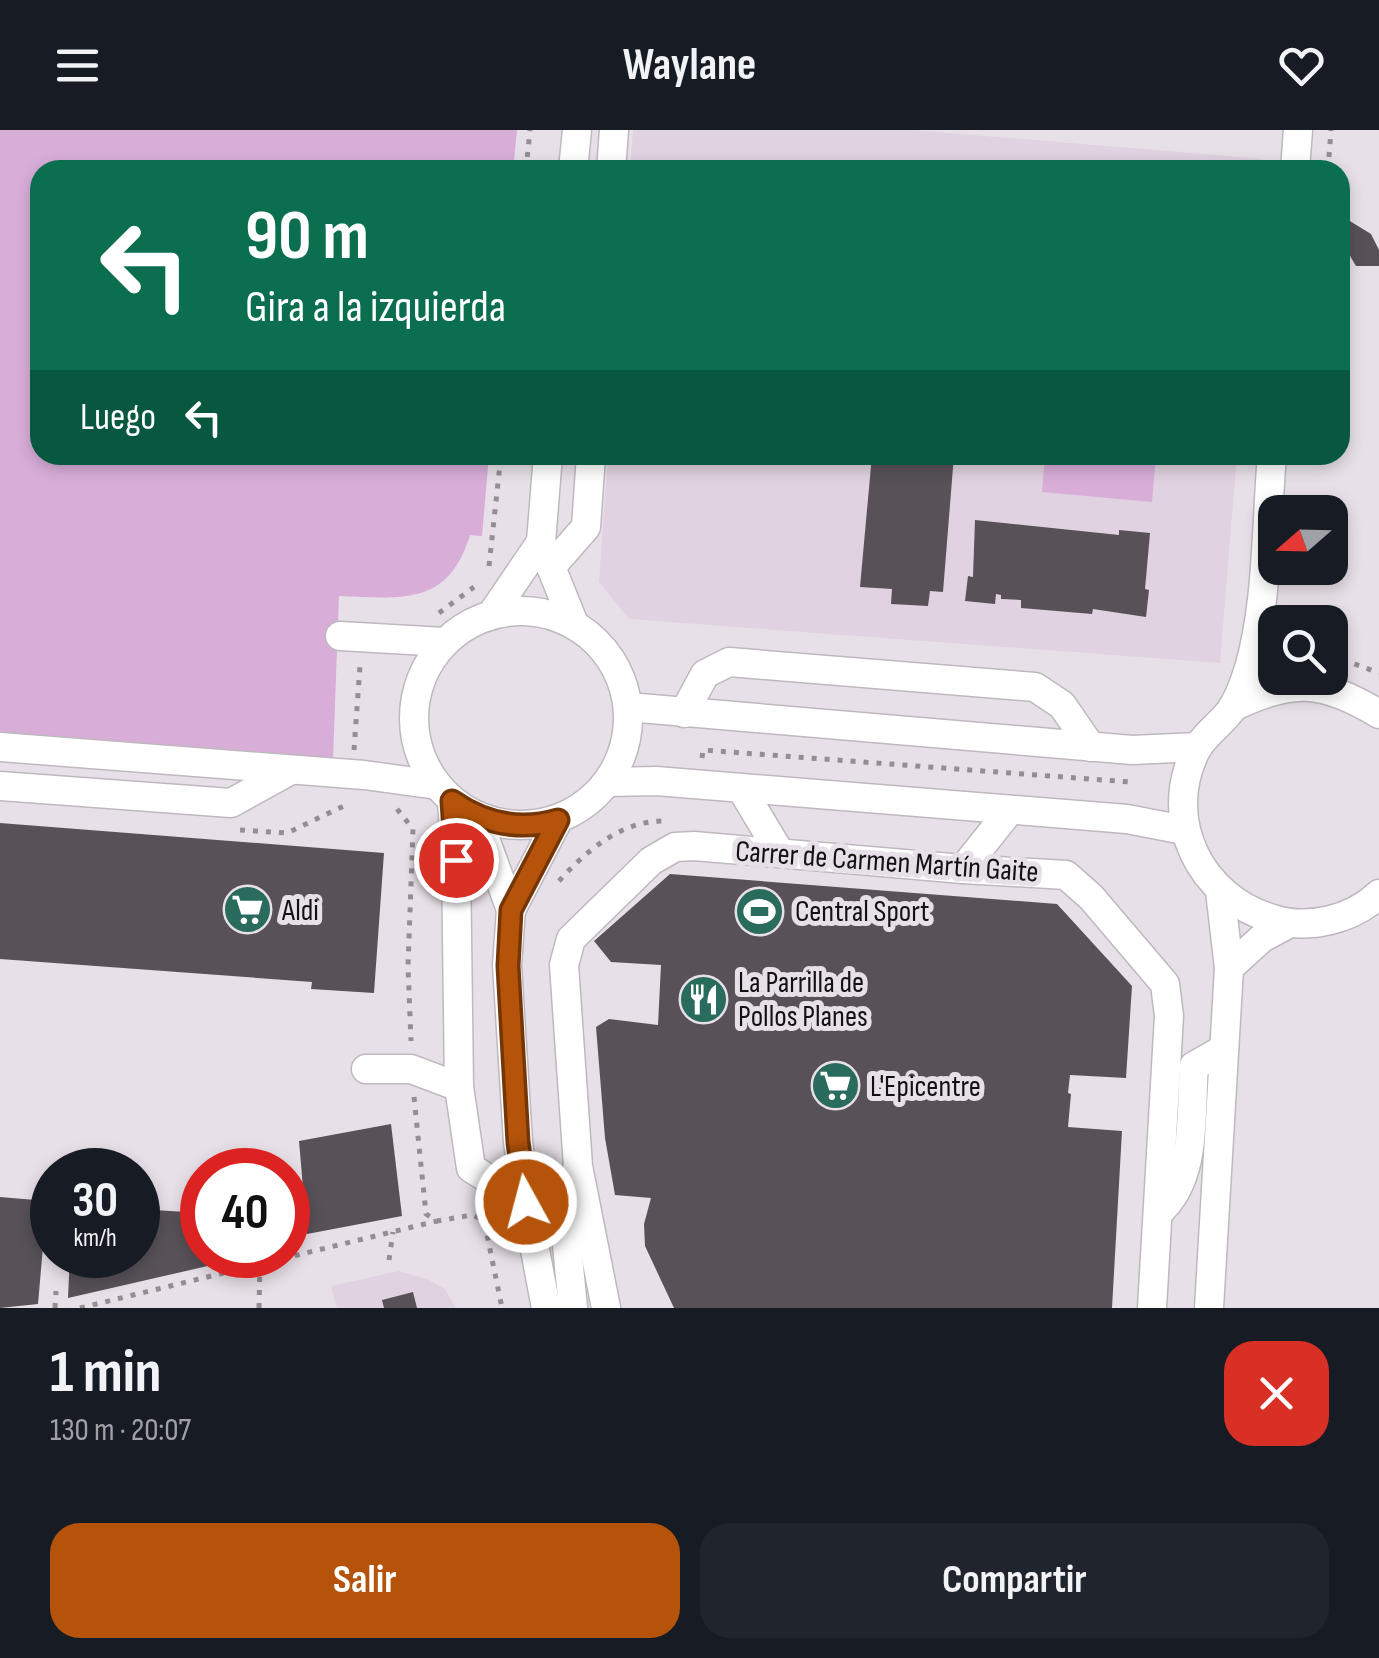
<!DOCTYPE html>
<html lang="es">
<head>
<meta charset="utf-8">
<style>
  :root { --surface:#171b24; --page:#20242c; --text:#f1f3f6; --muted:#9ea1a6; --accent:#b45309 }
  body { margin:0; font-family:"Sofia Sans Condensed",sans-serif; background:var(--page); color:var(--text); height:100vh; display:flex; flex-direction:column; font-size:38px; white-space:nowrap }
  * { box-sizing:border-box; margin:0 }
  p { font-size:32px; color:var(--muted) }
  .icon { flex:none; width:55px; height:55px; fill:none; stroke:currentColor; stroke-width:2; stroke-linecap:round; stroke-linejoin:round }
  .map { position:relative; height:1178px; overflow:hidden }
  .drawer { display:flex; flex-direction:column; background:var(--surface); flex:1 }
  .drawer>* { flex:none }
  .hud { position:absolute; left:30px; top:30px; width:1320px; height:305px; border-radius:30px; box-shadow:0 5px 15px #0003; background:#0b6e4f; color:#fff; overflow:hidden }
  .needle { width:65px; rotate:250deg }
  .fabs { position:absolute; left:1258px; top:365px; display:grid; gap:20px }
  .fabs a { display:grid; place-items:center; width:90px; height:90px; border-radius:20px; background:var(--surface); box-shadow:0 5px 15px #0003; font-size:50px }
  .speed { position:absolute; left:30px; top:1018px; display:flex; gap:20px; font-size:50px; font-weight:700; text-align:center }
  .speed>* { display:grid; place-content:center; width:130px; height:130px; border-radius:50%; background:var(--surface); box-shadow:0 5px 15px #0003; line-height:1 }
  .speed small { font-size:25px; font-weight:400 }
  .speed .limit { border:15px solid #d22; background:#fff; color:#111 }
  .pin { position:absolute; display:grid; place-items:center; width:85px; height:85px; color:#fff; margin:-42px; border:5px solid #fff; border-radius:50%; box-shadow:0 2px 10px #0007 }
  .me { position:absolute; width:110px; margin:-55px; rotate:353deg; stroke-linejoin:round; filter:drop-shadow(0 0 8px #0008) }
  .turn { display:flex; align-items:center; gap:35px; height:210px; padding:0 50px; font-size:45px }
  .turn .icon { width:130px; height:130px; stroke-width:2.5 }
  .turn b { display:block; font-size:70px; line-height:85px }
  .then { display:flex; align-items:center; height:95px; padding:0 50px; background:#0003; gap:20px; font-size:38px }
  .round { display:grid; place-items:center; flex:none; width:105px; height:105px; border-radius:30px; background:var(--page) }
  .overview { display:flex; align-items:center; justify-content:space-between; height:170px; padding:0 50px }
  h1 { font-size:60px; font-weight:700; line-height:75px }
  .primary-button { display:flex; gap:20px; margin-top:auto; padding:20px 50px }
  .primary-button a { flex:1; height:115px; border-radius:30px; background:var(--accent); color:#fff; font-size:40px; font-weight:700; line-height:115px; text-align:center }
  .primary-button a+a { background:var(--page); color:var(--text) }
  header { display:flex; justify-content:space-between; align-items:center; height:130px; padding:0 50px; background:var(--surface); font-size:45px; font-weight:700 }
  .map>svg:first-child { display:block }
  .built { fill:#e0d2e0 }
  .green { fill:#d8aed9 }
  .building { fill:#585258 }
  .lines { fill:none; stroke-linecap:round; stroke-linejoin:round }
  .minor-casing { stroke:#bfb8bf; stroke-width:31 }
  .path { stroke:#948e94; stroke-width:5; stroke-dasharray:5 8; stroke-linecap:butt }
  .minor { stroke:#fff; stroke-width:28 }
  .route-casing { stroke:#753606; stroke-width:25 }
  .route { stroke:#b45309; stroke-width:18 }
  .labels { text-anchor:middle; stroke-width:10; stroke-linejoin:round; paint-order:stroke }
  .street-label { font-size:30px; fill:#121012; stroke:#e8e0e8 }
  .poi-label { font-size:30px; fill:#121012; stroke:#e8e0e8; text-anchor:start }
</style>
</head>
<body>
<header><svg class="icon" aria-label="menu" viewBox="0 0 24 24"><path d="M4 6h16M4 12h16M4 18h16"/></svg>Waylane<svg class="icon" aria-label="heart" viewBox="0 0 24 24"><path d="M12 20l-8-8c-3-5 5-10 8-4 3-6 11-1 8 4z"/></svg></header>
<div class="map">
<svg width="1379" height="1178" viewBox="0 0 1379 1178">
  <rect width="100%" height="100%" fill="#e8e0e8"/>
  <g class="built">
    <polygon points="633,0 913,0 1263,29 1262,40 630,40"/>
    <polygon points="608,325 1237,325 1220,533 629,489 599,452"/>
    <polygon points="399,1141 429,1150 445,1159 456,1178 337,1178 331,1156"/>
  </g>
  <g class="green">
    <path d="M0 0H517L513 40H40V325H489L482 406 470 405C448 477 402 468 339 466L333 629 0 602Z"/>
    <polygon points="1045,325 1156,325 1152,372 1042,362"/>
  </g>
  <g class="building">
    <polygon points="1340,85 1371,104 1379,120 1379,136 1356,136 1340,109"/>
    <polygon points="872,325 954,325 943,462 930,461 928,476 891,474 892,459 860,457"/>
    <polygon points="975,390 1119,405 1119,400 1150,403 1145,459 1149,460 1146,487 1093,479 1092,484 1021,478 1021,470 1001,469 1001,465 996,464 995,474 965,471 968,446 973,447"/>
    <polygon points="0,693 384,723 374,863 311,859 312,852 0,829"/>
    <polygon points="670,744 1057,774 1132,856 1126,948 1070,945 1068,963 1071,964 1068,997 1122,1001 1112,1178 674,1178 645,1116 644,1094 651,1068 615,1065 605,1008 596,897 609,889 658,895 661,835 611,832 594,811"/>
    <polygon points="391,994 402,1086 307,1104 299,1011"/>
    <polygon points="0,1067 47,1071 38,1174 0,1178"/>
    <polygon points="138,1079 202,1083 202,1125 247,1127 68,1168 70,1125 138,1125"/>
    <polygon points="413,1162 417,1178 384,1178 382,1170"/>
  </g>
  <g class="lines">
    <defs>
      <g id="minor">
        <polyline points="573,40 577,0"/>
        <polyline points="611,40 614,0"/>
        <polyline points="1295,40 1298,0"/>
        <polyline points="548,325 541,412 574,494"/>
        <path d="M1272 325C1266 393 1268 473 1249 538 1245 551 1239 568 1231 580 1221 594 1204 605 1196 620 1161 690 1200 768 1273 789 1308 800 1352 790 1379 764"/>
        <polyline points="551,437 586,397 591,325"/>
        <circle cx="521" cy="588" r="107"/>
        <polyline points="492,484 541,412"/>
        <polyline points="340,506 444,512"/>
        <polyline points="628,577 1132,620 1198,617"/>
        <path d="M1233 577C1292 548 1323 550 1379 584"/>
        <polyline points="684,583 705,544 729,532 1035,557 1062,575 1091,617"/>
        <polyline points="0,617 364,645 437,655"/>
        <polyline points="609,652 656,651 1127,689 1184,700"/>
        <polyline points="0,656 231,673 291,640"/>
        <polyline points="741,658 780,723"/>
        <polyline points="452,671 456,730 459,957 471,1038 526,1072"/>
        <polyline points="477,687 511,780"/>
        <polyline points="963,739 1010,680"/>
        <polyline points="1229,838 1262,808 1288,794"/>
        <polyline points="366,939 411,939 459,957"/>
        <path d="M1158 1083C1198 1048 1190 986 1194 936L1224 919"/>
        <polyline points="546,1178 526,1072 518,1012 507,835 511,780 558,690"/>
        <polyline points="573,1178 564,1084 576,1042"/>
        <polyline points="606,1178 578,1036 564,835 571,809 651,731 675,717 694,716 963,739 1066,745 1091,767 1165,854 1169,886 1152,1178"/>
        <polyline points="1209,1178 1229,838 1220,761"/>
      </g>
    </defs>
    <use href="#minor" class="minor-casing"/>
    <g class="path">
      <polyline points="526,40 530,0"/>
      <polyline points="1328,40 1331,0"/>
      <polyline points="489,436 501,325"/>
      <polyline points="439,483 474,457"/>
      <polyline points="1330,525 1379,543"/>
      <polyline points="354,620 360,536"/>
      <polyline points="702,628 703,620 1130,652"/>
      <polyline points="397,679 413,699 408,836 411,911"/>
      <polyline points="240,700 287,703 350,673"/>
      <path d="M559 751C586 721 621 691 663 691"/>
      <polyline points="414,967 426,1084 437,1091 472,1085 484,1090 502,1178"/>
      <polyline points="247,1125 248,1137"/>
      <polyline points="389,1130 393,1102"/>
      <polyline points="55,1178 56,1161"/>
      <polyline points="80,1178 437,1091"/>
      <polyline points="259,1178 260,1134"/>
    </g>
    <use href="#minor" class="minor"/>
  </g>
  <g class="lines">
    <defs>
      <path id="route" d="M456 730 452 671C485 694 520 701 558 690L511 780 508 836 518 1012 526 1072"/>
    </defs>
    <use href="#route" class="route-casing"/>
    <use href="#route" class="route"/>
  </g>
  <defs>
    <symbol id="supermarket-disc" viewBox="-11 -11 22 22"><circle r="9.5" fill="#296b5c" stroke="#e8e0e8"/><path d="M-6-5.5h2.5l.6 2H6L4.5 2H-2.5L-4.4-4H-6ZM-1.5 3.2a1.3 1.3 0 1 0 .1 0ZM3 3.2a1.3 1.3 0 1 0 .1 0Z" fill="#fff"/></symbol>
    <symbol id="stadium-disc" viewBox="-11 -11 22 22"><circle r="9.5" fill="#296b5c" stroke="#e8e0e8"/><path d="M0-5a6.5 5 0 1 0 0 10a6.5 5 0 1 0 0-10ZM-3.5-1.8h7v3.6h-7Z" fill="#fff"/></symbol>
    <symbol id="restaurant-disc" viewBox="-11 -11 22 22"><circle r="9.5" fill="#296b5c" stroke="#e8e0e8"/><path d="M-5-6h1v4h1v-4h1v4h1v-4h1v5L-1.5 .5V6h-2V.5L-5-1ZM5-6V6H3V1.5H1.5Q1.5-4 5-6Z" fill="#fff"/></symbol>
  </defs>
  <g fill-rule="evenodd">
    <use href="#supermarket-disc" x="220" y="752" width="55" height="55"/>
    <use href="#stadium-disc" x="732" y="754" width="55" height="55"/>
    <use href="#restaurant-disc" x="676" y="842" width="55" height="55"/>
    <use href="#supermarket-disc" x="808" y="928" width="55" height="55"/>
  </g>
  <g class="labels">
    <g class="street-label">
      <text transform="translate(887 731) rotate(4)" y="10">Carrer de Carmen Martín Gaite</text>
    </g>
    <g class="poi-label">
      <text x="282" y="790">Aldi</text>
      <text x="795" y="791">Central Sport</text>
      <text x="738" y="862">La Parrilla de<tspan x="738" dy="34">Pollos Planes</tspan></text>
      <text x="870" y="966">L'Epicentre</text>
    </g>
  </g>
</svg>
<div class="fabs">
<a><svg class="needle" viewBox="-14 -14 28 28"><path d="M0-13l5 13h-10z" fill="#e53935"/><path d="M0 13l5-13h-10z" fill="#9ea1a6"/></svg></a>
<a><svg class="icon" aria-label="search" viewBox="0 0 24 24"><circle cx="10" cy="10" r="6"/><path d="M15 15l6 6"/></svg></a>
</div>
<div class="speed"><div>30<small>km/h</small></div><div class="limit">40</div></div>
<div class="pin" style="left:456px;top:730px;background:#d93025"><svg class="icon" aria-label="arrive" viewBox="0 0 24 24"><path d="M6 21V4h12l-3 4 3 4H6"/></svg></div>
<svg class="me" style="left:526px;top:1072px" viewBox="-20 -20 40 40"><circle r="17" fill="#b45309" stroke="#fff" stroke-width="3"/><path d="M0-11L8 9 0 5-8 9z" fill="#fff"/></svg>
<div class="hud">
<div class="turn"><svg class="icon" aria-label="left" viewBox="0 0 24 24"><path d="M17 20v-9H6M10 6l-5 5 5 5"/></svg><div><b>90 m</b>Gira a la izquierda</div></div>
<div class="then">Luego<svg class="icon" aria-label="left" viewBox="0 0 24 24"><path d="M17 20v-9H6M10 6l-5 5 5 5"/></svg></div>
</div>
</div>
<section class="drawer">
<div class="overview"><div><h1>1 min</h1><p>130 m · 20:07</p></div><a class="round" style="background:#d93025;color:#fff"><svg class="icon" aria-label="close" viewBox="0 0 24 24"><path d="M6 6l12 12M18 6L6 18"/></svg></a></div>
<div class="primary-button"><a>Salir</a><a>Compartir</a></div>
</section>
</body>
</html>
